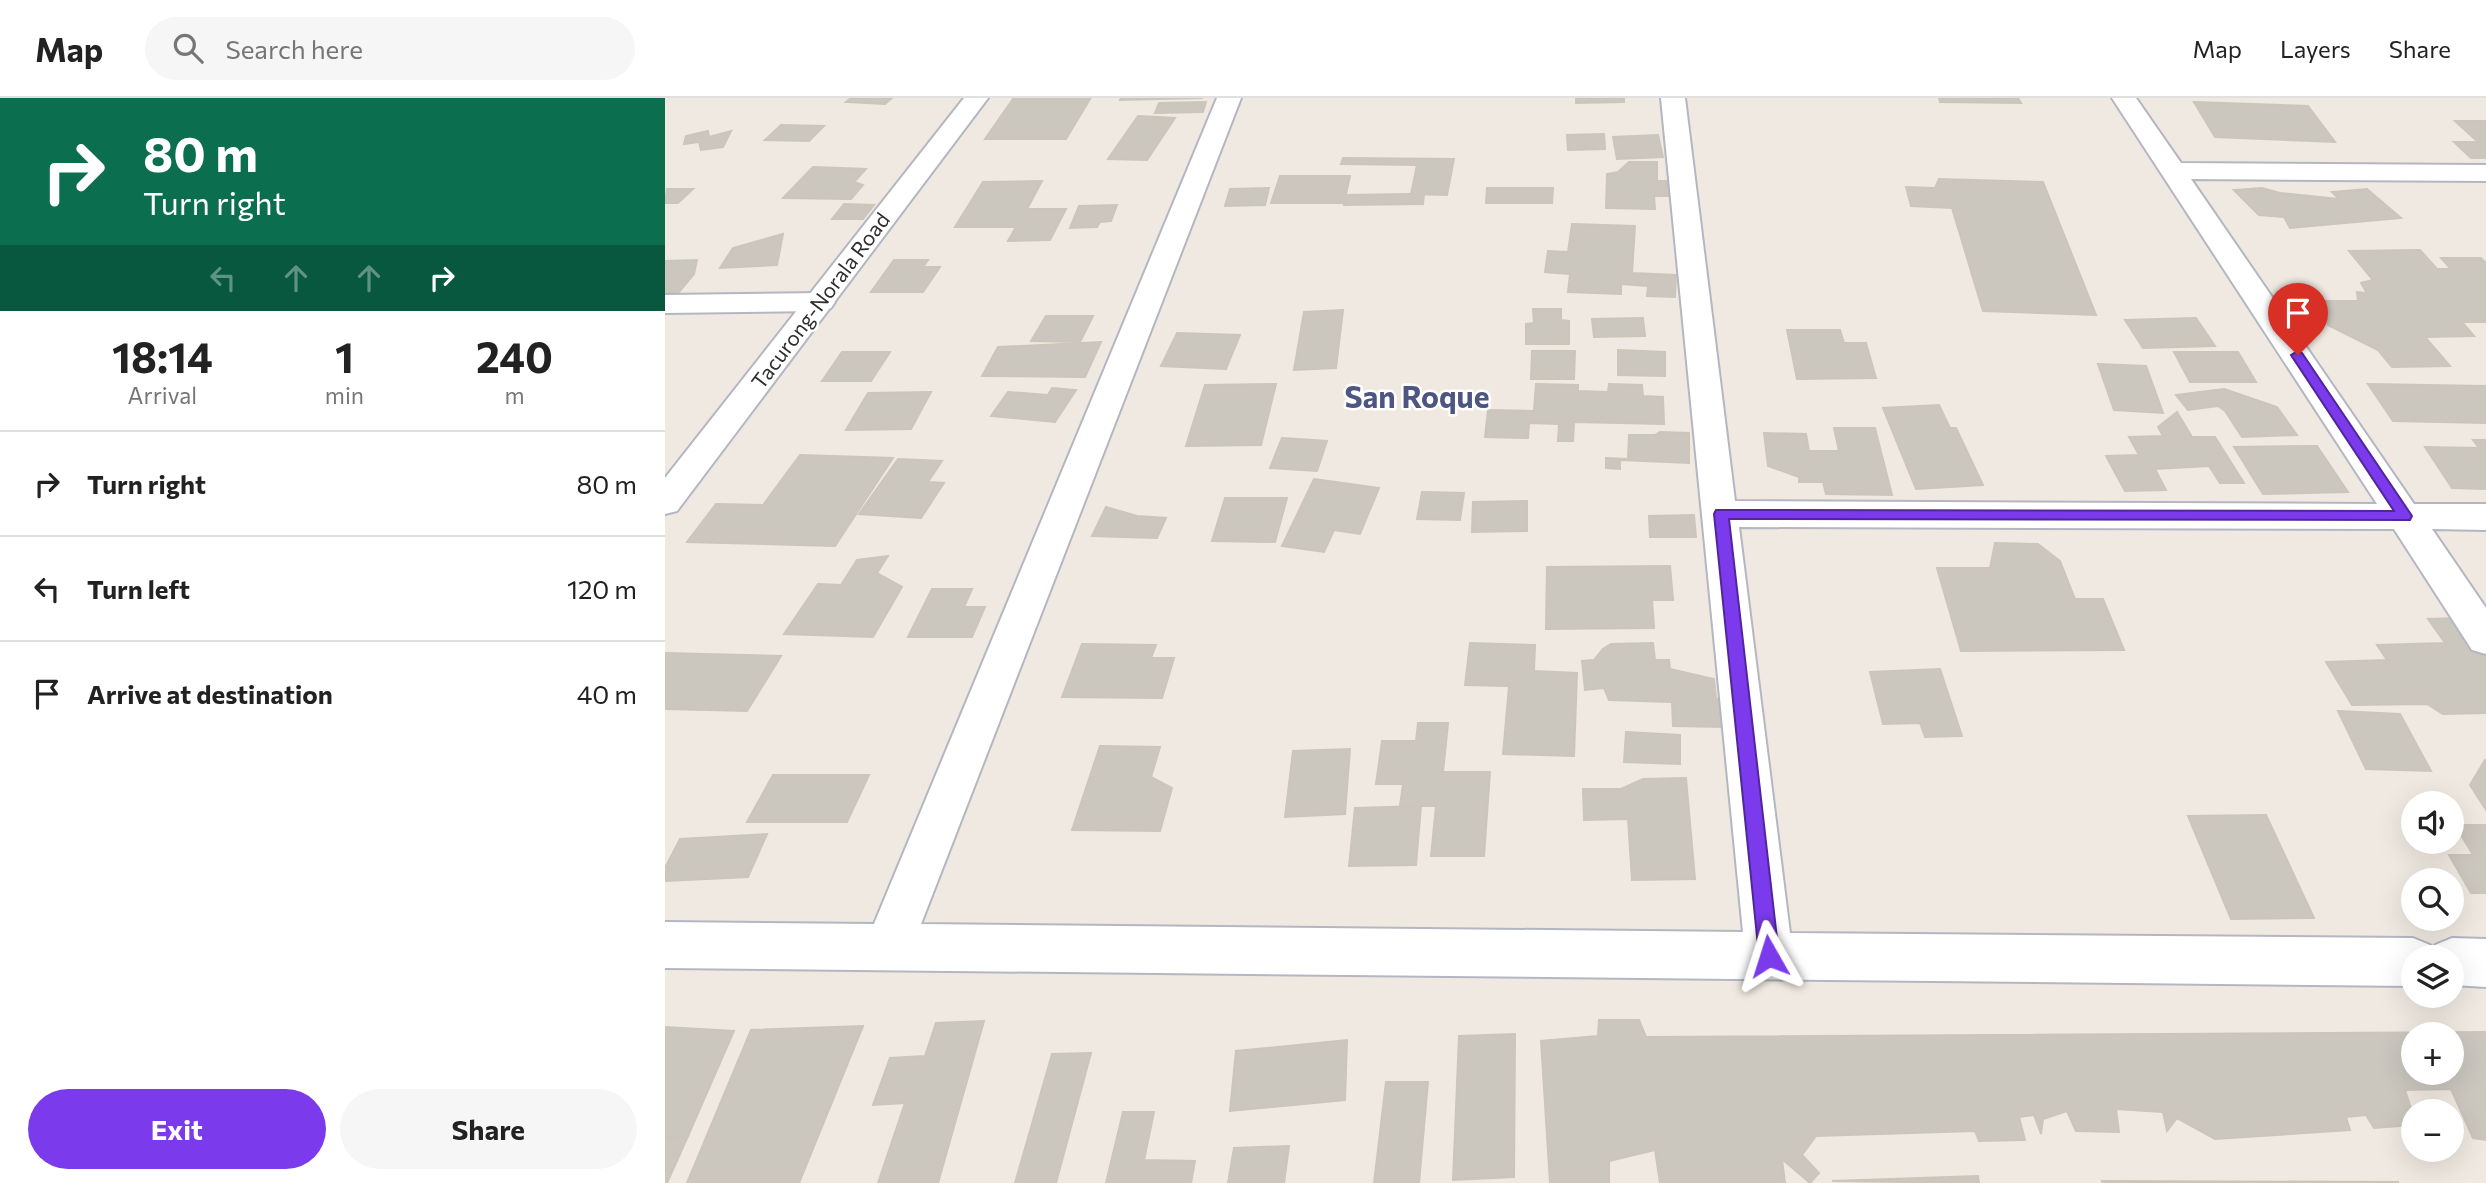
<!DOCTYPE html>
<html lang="en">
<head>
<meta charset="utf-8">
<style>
  :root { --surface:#fff; --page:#f6f6f6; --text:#222; --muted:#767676; --line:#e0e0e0; --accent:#7c3aed }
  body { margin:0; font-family:Commissioner,sans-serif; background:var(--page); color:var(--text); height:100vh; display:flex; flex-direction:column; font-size:26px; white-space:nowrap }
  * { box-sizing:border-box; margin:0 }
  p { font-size:23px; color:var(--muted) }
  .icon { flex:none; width:38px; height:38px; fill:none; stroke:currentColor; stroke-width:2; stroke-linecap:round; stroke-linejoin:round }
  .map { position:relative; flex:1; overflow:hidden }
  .sheet { display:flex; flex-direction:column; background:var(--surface); width:665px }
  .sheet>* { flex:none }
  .banner { background:#0b6e4f; color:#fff; overflow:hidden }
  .controls { position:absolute; left:1736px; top:693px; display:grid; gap:14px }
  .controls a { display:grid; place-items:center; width:63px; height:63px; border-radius:50%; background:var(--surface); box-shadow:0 7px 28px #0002; font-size:35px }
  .pin { position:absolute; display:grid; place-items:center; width:60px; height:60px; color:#fff; margin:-72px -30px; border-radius:50% 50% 50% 0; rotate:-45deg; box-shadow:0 0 7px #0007 }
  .pin .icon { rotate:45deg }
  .me { position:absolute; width:77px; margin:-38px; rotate:354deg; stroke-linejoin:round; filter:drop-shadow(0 0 5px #0008) }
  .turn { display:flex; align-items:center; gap:24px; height:147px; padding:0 28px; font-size:32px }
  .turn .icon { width:91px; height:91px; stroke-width:2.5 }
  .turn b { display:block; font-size:49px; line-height:60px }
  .lanes { display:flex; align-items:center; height:66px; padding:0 28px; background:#0003; justify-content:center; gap:35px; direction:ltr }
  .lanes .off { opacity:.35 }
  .eta { display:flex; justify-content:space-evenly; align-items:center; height:119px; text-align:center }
  .eta b { font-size:42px; font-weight:700; line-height:49px }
  .primary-button { display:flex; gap:14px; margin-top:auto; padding:14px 28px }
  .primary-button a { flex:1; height:80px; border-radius:42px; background:var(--accent); color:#fff; font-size:28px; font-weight:700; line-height:80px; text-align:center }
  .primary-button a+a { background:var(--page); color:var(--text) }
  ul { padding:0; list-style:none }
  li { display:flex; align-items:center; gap:21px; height:105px; padding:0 28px; border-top:2px solid var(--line) }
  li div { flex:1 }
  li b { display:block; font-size:26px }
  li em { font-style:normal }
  header { display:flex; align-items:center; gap:42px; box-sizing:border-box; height:98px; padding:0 35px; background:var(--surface); border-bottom:2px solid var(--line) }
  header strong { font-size:33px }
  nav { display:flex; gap:38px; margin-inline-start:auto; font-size:24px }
  .search { width:490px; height:63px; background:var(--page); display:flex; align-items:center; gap:18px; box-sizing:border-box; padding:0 24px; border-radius:38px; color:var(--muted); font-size:26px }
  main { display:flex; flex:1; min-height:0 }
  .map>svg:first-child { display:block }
  .building { fill:#cbc7bf; stroke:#cbc5ba; stroke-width:2; fill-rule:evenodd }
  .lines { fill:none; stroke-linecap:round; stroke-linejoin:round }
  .street-casing { stroke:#b4b7c1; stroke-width:4 }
  .secondary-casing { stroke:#b4b7c1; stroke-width:4 }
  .street { fill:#fff; fill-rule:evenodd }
  .secondary { fill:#fff; fill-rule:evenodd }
  .route { fill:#7c3aed; stroke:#51269a; stroke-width:2 }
  .labels { text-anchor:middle; stroke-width:5; stroke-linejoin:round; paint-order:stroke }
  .far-street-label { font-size:21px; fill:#2e2e2e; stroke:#fff }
  .quarter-label { font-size:30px; font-weight:bold; fill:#4d5680; stroke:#fff }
</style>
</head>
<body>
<header>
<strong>Map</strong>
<div class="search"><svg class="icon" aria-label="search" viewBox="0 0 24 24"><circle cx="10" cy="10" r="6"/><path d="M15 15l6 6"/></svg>Search here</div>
<nav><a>Map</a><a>Layers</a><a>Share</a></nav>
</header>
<main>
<section class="sheet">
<div class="banner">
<div class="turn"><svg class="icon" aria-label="right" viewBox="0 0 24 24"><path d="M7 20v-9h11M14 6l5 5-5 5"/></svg><div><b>80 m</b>Turn right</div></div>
<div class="lanes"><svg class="icon off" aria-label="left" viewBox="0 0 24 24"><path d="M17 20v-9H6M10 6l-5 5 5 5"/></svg><svg class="icon off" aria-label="ahead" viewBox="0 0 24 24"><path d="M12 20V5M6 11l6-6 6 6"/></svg><svg class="icon off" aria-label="ahead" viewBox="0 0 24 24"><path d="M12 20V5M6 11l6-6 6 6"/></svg><svg class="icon" aria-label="right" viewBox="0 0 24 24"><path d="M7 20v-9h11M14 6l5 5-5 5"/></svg></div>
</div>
<div class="eta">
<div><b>18:14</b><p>Arrival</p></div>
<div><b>1</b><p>min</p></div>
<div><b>240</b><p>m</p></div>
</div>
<ul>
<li><svg class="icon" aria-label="right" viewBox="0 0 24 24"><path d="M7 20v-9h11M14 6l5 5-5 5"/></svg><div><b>Turn right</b></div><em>80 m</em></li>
<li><svg class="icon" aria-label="left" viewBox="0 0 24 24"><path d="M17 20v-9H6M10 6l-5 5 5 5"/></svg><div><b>Turn left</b></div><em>120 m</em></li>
<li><svg class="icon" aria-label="arrive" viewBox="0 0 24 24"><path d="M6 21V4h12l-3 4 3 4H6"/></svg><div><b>Arrive at destination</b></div><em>40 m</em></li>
</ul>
<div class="primary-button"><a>Exit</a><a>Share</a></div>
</section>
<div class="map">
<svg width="1821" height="1085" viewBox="0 0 1821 1085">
  <rect width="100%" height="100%" fill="#efe9e1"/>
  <g class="building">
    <polygon points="186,0 227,0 220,6 181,4"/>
    <polygon points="456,0 538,0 455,2"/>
    <polygon points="911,0 959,0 959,4 911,5"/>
    <polygon points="1274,0 1353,0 1356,5 1275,4"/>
    <polygon points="348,1 425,1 401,41 320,41"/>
    <polygon points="541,4 538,14 490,15 494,5"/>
    <polygon points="1529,4 1643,8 1670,44 1550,39"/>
    <polygon points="473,18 510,20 482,62 443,61"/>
    <polygon points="1790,23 1821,23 1821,60 1806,60 1789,44 1813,44"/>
    <polygon points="116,27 159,28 144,43 100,42"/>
    <polygon points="43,33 44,39 66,33 58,49 36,52 34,44 19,46 21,38"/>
    <polygon points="939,36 940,51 903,52 902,37"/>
    <polygon points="993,37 998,59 952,61 948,39"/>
    <polygon points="678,60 789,61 782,97 746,96 752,67 676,66"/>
    <polygon points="964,64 992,64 992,83 1014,83 1015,98 989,98 990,111 941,110 942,76 953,74"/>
    <polygon points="148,69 201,71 189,84 198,87 186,101 118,100"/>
    <polygon points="615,78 685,78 679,105 606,105"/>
    <polygon points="1274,81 1378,84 1431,217 1318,213 1287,110 1246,108 1241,89 1270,90"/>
    <polygon points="377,83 362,111 401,111 385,142 343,143 351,129 290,129 318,84"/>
    <polygon points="604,90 600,107 560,108 565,91"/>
    <polygon points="822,90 888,90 887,105 821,105"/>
    <polygon points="1597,90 1615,95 1674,101 1667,94 1702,91 1736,120 1625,130 1619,119 1594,117 1569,92"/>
    <polygon points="2,91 28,91 13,105 0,105"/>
    <polygon points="746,96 759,96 758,106 679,107 681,97"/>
    <polygon points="179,106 209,107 198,121 167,121"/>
    <polygon points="452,107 446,123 435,124 432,129 405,130 414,108"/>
    <polygon points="907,126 970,128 967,175 1011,177 1010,199 982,198 983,188 956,186 956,196 903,194 905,176 880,174 883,153 903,154"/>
    <polygon points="118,136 112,167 55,170 68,150"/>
    <polygon points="1755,152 1772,171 1786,171 1776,160 1816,160 1821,165 1821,224 1797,224 1809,238 1760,239 1785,268 1727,269 1713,252 1663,227 1657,203 1693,203 1692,194 1702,195 1696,185 1708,182 1684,153"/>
    <polygon points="32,162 29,176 14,194 0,195 0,163"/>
    <polygon points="229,162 263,162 258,169 275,169 258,194 206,194"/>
    <polygon points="868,211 896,211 896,222 904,223 904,246 861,246 861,226 869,225"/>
    <polygon points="678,212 671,270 629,272 639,214"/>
    <polygon points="381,218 428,218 415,244 366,243"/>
    <polygon points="978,220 980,238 929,239 927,221"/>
    <polygon points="1531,220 1550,248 1478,250 1460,222"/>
    <polygon points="1122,232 1175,232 1179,245 1201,245 1211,280 1132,281"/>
    <polygon points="512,235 575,237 561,271 496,268"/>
    <polygon points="436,244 420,279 317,278 333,249"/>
    <polygon points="953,252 1000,254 1000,278 953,277"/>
    <polygon points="867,253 910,253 909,281 866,281"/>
    <polygon points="177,254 225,254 206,283 157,283"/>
    <polygon points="1509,254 1573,254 1591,284 1525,284"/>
    <polygon points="1433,266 1481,268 1498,315 1449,312"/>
    <polygon points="611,286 596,347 521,348 540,287"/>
    <polygon points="871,286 913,287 913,293 943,294 944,286 977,287 978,298 998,299 999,326 909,324 908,343 893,343 894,326 864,325 863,340 820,339 823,312 869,313"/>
    <polygon points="1703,286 1821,288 1821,325 1728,323"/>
    <polygon points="387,290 411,292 390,324 326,318 343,294 383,297"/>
    <polygon points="1559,291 1612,309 1632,337 1577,339 1560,313 1553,308 1523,312 1511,297"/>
    <polygon points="266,294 246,331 181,332 203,295"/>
    <polygon points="1274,307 1285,330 1291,330 1318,387 1251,391 1218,310"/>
    <polygon points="1512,314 1527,339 1550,339 1579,385 1555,385 1544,368 1490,371 1501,392 1460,393 1441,358 1474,357 1464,339 1498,338 1493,329"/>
    <polygon points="1169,330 1210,330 1227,397 1161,396 1158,384 1134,384 1134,379 1103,368 1099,335 1141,336 1144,353 1174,353"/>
    <polygon points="995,334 1024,335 1024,365 955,362 955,371 941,370 941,360 963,361 964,337 990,337"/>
    <polygon points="617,340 662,343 652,373 605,370"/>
    <polygon points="1808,342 1821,342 1821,391 1787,390 1760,349 1814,350"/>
    <polygon points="1652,348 1683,394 1598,396 1569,349"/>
    <polygon points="135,357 228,360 170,448 22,444 51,406 98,407"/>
    <polygon points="233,361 277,363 263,384 279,385 256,420 194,416"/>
    <polygon points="649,381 714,390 695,436 669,432 659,454 617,448"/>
    <polygon points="757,394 799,395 795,422 752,421"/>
    <polygon points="560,400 622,400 610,444 547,443"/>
    <polygon points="862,403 862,433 807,434 808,404"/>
    <polygon points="441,409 472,418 501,420 492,440 427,438"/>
    <polygon points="1029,417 1031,439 985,439 984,418"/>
    <polygon points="1330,445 1373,446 1395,463 1410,501 1438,501 1459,552 1296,553 1272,470 1325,470"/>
    <polygon points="223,458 212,475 237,489 208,539 119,536 153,486 176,487 192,462"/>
    <polygon points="1005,468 1008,502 987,502 989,530 881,531 882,469"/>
    <polygon points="267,491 307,491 299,509 320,509 307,539 243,539"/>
    <polygon points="1796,520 1821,555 1821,615 1778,616 1762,606 1687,607 1661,564 1722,562 1712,547 1780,545 1763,521"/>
    <polygon points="805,545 870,547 869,573 912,575 909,658 838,656 844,588 800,587"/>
    <polygon points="988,545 990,562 1004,562 1005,571 1049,581 1051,601 1064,600 1060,629 1008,628 1007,604 944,602 939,590 920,592 917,563 929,562 938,551 946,546"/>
    <polygon points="417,546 491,547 486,560 509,560 497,600 397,599"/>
    <polygon points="0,555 116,558 82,613 0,611"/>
    <polygon points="1275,571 1297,638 1260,639 1255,625 1218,626 1205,574"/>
    <polygon points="1673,613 1735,616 1766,673 1701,671"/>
    <polygon points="753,625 783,625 778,674 825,674 819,758 766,758 771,708 735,708 738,686 711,686 717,643 751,643"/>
    <polygon points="961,634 1015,637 1015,666 959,664"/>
    <polygon points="435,648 495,649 486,679 507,690 495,733 407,732"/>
    <polygon points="685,651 680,716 620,719 628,653"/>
    <polygon points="1820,662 1821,662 1821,712 1805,687"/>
    <polygon points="108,677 204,677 182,724 82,724"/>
    <polygon points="1021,680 1030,781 967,782 963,721 919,722 918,691 956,691 978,681"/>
    <polygon points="756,708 751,767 684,768 690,710"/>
    <polygon points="1601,717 1649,820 1566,821 1523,718"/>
    <polygon points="1790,727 1821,727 1821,795 1806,795 1784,757 1808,757"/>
    <polygon points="102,736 83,779 0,783 0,770 15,741"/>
    <path d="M934 922H974L981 939 1821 934V1042L1808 1040 1786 991 1740 992 1748 1017V1027L1709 1030 1701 1017 1681 1019 1685 1032 1550 1041 1512 1020 1502 1033 1498 1014 1451 1011 1454 1034 1411 1033 1402 1013 1378 1021 1376 1036 1369 1017 1354 1019 1360 1042 1314 1043 1310 1033 1151 1038 1137 1057 1154 1075 1145 1085 1117 1061 1120 1085H995L990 1052 944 1063V1085H885L876 943 933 938ZM1748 936H1787V975H1748Z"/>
    <polygon points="319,923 273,1085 213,1085 240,1005 208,1007 225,960 260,958 271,925"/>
    <polygon points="198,928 134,1085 22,1085 86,932"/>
    <polygon points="0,929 69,933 23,1038 0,1040"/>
    <polygon points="850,936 849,1079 788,1082 794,938"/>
    <polygon points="682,942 680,1002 565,1013 571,953"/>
    <polygon points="426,955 391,1085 350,1085 387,956"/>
    <polygon points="721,984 763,984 754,1085 709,1085"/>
    <polygon points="458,1014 489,1014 479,1062 530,1063 526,1085 441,1085"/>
    <polygon points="23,1038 2,1085 0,1085 0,1040"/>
    <polygon points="624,1048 619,1085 563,1085 569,1050"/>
    <polygon points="1313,1078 1314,1085 1167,1083"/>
    <polygon points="1437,1083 1733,1084 1733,1085 1438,1085"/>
  </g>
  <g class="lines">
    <defs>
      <g id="street">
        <polygon points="552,0 576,0 256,826 1078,834 996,0 1020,0 1070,403 1712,406 1447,0 1471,0 1516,65 1821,67 1821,83 1526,81 1749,406 1821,406 1821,432 1767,431 1821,510 1821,556 1807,552 1729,431 1074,429 1125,835 1748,840 1765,847 1768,854 1770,847 1787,840 1821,841 1821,889 1787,887 1787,859 1748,859 1748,888 0,870 0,824 209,826"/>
        <polygon points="156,195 166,198 170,204 166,210 156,213 0,215 0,197"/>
      </g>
      <polygon id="secondary" points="299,0 323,0 12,413 0,416 0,380"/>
    </defs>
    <use href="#street" class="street-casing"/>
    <use href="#secondary" class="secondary-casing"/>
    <use href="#street" class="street"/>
    <use href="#secondary" class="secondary"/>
  </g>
  <polygon class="route" points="1633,253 1637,255 1745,415 1747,418 1745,422 1064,421 1114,858 1111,865 1104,867 1097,865 1094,858 1049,416 1051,412 1729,413 1626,257"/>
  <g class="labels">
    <g class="far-street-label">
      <text transform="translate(156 203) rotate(-53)" y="7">Tacurong-Norala Road</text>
    </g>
    <g class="quarter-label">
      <text x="752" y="310">San Roque</text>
    </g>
  </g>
</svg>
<div class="controls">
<a><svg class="icon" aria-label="sound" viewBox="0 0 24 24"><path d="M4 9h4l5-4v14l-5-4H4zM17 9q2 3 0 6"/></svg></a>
<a><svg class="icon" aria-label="search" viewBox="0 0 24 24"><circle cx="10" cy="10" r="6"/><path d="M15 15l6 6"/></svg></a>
<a><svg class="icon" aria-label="layers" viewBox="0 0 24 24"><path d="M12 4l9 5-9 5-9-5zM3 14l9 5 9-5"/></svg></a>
<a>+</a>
<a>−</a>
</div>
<div class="pin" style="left:1633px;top:257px;background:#d93025"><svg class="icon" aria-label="arrive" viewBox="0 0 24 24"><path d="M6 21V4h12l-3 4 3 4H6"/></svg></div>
<svg class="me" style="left:1104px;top:858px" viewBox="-20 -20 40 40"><path d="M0-17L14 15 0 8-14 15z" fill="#7c3aed" stroke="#fff" stroke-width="4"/></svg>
</div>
</main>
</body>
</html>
